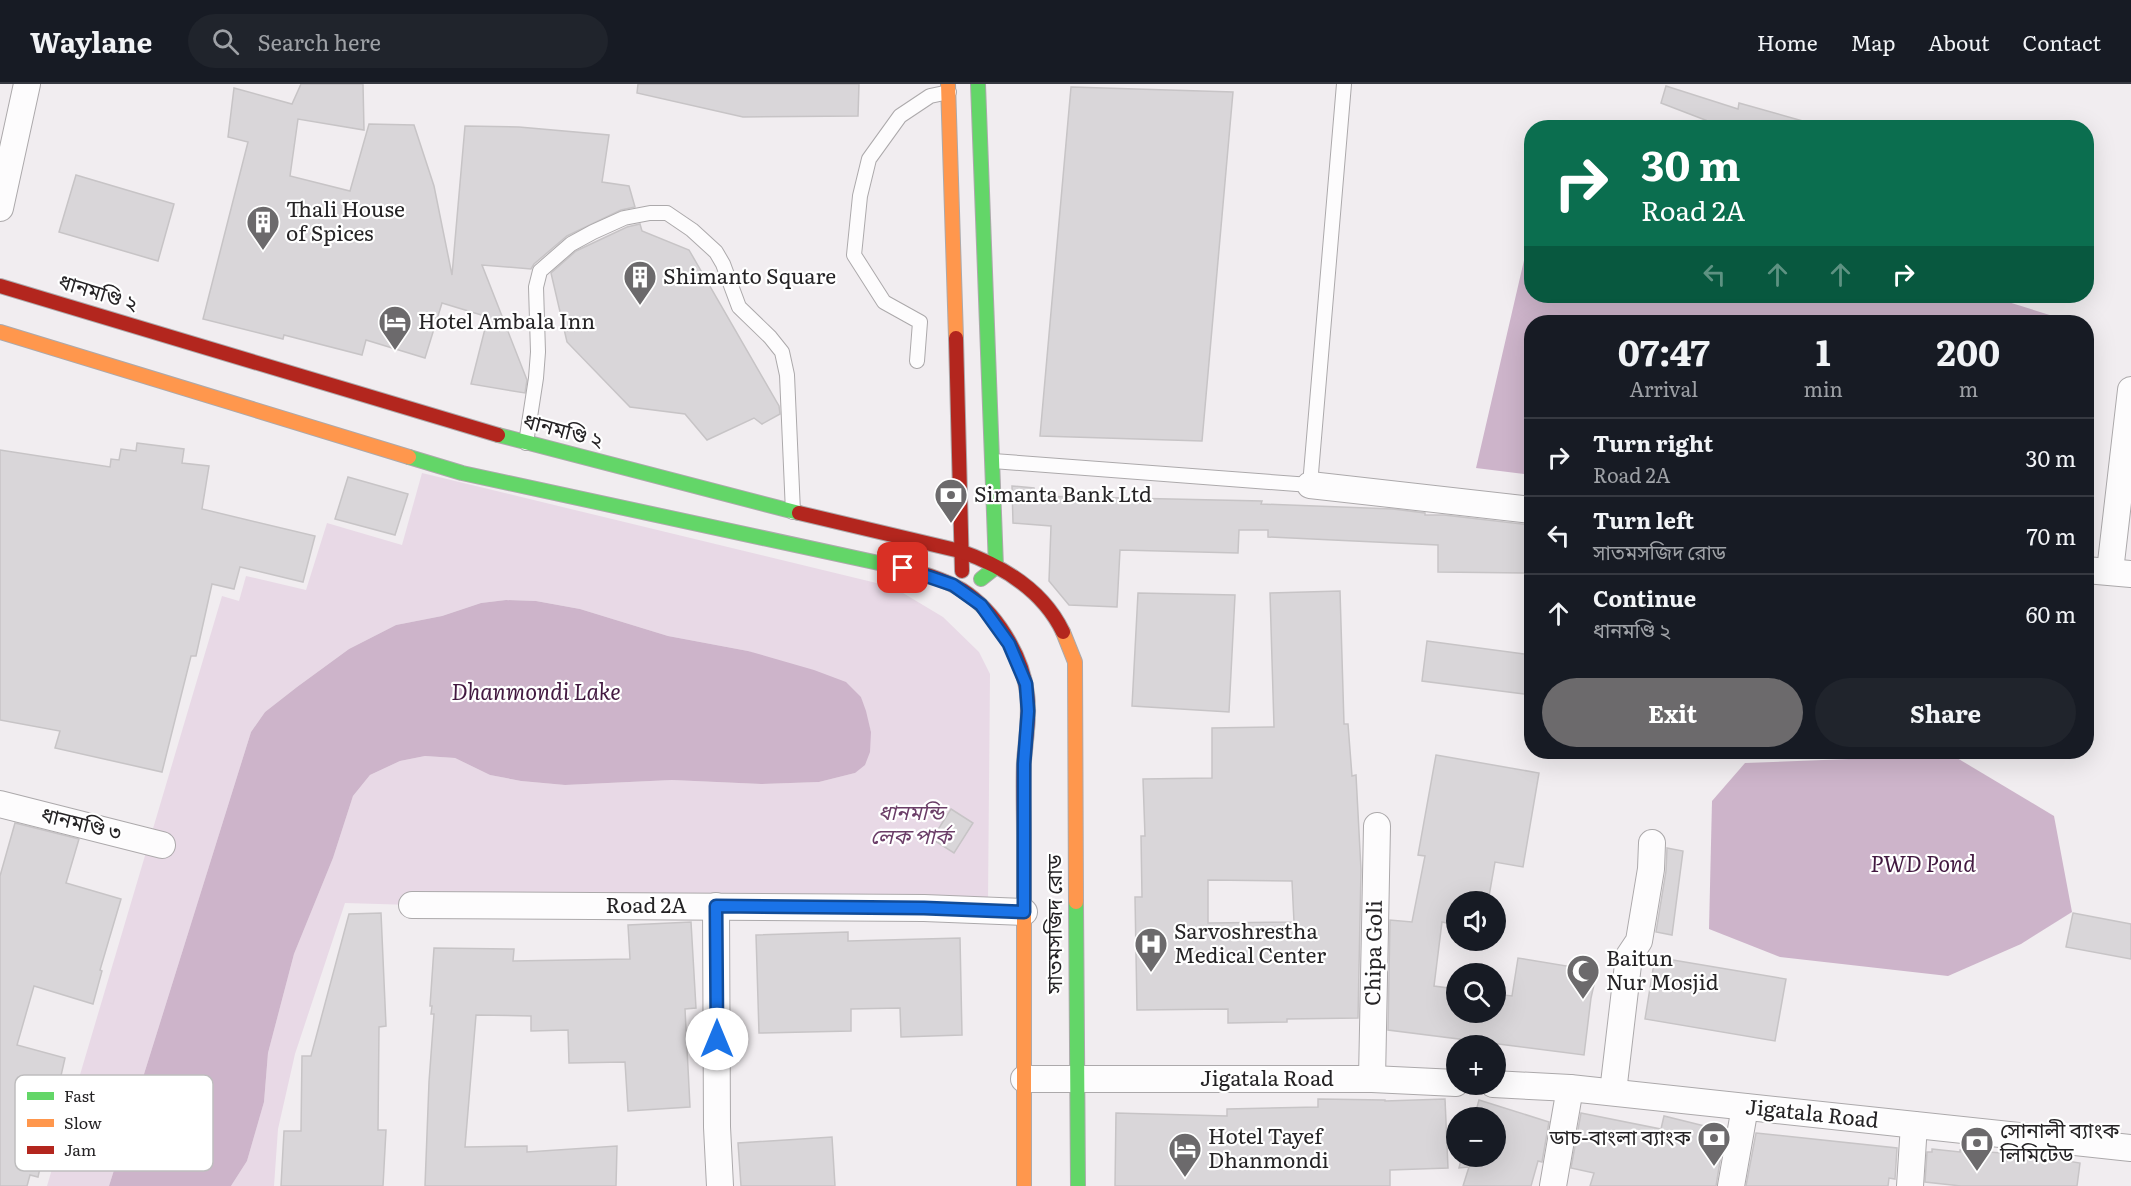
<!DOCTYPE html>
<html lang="en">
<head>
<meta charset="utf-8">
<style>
  :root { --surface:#171b24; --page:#20242c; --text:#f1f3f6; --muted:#9ea1a6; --line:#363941; --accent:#6c6a6c }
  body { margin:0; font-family:Literata,"Noto Sans Bengali",serif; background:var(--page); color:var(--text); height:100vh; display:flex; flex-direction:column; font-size:22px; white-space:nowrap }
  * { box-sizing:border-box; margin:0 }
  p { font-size:20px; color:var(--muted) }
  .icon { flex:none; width:33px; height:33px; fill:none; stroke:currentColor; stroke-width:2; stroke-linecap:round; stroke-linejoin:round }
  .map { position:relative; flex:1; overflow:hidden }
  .sheet { position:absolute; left:1524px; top:231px; width:570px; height:444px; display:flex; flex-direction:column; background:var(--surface); border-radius:24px; box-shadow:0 6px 24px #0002 }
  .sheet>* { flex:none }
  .banner { position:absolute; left:1524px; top:36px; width:570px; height:183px; border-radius:24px; box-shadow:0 6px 24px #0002; background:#0b6e4f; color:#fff; overflow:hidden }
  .fabs { position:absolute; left:1446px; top:807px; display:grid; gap:12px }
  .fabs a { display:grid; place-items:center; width:60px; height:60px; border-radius:50%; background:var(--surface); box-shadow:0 6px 24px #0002; font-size:30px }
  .pin { position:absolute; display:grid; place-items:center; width:51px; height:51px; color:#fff; margin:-26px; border-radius:12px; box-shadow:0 3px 9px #0006 }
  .me { position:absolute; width:66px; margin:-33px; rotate:0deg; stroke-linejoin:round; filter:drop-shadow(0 0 4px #0008) }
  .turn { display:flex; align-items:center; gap:21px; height:126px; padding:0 18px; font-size:27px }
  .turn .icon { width:78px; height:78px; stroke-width:2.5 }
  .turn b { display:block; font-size:42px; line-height:51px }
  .lanes { display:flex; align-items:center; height:57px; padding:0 18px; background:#0003; justify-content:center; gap:30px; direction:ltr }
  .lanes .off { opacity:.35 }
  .eta { display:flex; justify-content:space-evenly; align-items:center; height:102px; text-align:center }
  .eta b { font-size:36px; font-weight:700; line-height:42px }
  .cta { display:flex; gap:12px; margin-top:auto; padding:12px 18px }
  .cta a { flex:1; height:69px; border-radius:36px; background:var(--accent); color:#fff; font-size:24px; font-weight:700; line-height:69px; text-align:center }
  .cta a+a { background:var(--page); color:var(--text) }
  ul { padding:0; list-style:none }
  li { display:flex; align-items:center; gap:18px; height:78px; padding:0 18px; border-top:2px solid var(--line) }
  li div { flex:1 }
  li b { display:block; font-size:22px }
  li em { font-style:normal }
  header { display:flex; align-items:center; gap:36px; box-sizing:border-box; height:84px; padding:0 30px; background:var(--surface); border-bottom:2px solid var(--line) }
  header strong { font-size:28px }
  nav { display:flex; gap:33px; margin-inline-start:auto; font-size:21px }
  .search { width:420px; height:54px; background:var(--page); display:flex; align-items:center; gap:15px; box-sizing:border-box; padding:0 21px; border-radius:33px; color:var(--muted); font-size:22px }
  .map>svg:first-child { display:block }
  .green { fill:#e8d9e6 }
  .water { fill:#cdb4ca }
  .building { fill:#d9d6d9; stroke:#c7c4c6; stroke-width:1.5; fill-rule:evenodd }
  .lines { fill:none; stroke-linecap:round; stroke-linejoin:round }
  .lane-casing { stroke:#aca9ab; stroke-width:16 }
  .street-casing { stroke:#aca9ab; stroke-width:28 }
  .fast-casing { stroke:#aca9ab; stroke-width:16 }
  .slow-casing { stroke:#aca9ab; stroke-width:16 }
  .jam-casing { stroke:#aca9ab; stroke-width:16 }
  .lane { stroke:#fdfcfd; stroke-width:14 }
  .street { stroke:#fdfcfd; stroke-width:26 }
  .fast { stroke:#63d668; stroke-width:14 }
  .slow { stroke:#ff974d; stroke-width:14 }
  .jam { stroke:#b3261e; stroke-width:14 }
  .route-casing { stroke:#114b97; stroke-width:15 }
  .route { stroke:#1a73e8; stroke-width:10 }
  .labels { text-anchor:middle; stroke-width:4.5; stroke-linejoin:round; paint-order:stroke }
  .poi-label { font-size:21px; fill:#252325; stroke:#fff; text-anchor:start }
  .street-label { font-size:21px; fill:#252325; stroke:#fff }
  .park-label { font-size:21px; font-style:italic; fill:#6b3e68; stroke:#fff }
  .water-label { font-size:22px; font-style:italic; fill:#421940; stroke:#fff }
  .key { fill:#fff; stroke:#bebdbe; stroke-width:1.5 }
  .key-label { font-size:16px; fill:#252325 }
</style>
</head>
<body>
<header>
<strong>Waylane</strong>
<div class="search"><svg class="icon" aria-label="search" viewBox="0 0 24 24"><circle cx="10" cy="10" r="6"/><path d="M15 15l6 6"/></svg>Search here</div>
<nav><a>Home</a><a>Map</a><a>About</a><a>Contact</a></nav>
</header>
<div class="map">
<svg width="2131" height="1102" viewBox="0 0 2131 1102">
  <rect width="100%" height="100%" fill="#f1edf0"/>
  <polygon class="green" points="422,389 893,503 943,533 979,568 990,590 988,816 412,821 345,819 295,970 278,1045 274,1102 231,1102 247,1077 264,1018 268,969 294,870 333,774 353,712 370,691 400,677 425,672 455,674 490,691 521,697 565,701 672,696 761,700 819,698 855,689 871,648 861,613 748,567 668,552 580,525 536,517 506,516 481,519 442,532 396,541 349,565 297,603 265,628 251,648 109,1102 47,1102 222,512 239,517 246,492 306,506 327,439 402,461"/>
  <g class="water">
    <polygon points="1531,146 1532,212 1989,212 2072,238 1532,238 1531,391 1476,384"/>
    <polygon points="506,516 536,517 580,525 668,552 748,567 814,586 846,598 861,613 866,627 871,648 870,668 865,681 855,689 819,698 761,700 672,696 565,701 521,697 490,691 455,674 425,672 400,677 370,691 353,712 333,774 294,870 268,969 264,1018 247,1077 231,1102 109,1102 251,648 265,628 297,603 349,565 396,541 442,532 481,519"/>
    <polygon points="1952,671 2054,732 2072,828 2021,860 1948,892 1780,873 1709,845 1712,717 1745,679"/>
  </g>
  <g class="building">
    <polygon points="301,0 363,0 364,46 298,35 290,92 350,107 369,40 414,41 434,102 452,191 465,42 519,43 609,51 602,98 629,102 635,123 621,126 567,152 534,180 531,185 482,181 527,296 525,309 471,300 488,233 442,219 425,274 366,256 362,271 284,251 283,255 203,235 248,58 228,53 234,4 292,20"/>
    <polygon points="638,0 859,0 858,32 743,33 637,9"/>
    <polygon points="1666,2 1738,25 1739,19 1803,37 1802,44 1726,44 1661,19"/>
    <polygon points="1071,3 1233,8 1202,357 1040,352"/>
    <polygon points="76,91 174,120 158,177 59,148"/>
    <polygon points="640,140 642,147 689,166 779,322 780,330 762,340 754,334 707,356 685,330 630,323 567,258 551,189 576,167 627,143"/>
    <polygon points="137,359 184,365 182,379 209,382 202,425 315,452 303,498 240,483 234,505 212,500 196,572 191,572 162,688 55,664 60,647 0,636 0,366 110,383 111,375 119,376 121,365 136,367"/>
    <polygon points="348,393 408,410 395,451 335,435"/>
    <polygon points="1012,402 1034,404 1034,412 1262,417 1261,420 1393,425 1425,429 1425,431 1444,431 1531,441 1531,489 1438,488 1438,461 1268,453 1268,446 1239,446 1238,469 1120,466 1117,523 1069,521 1049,497 1051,442 1013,439"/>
    <path d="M1340 507 1344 640H1348L1352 692 1356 691 1361 786 1358 934 1287 935V938L1228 939V925L1137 926 1135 813H1142L1141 752H1145L1143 695 1212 694V644L1274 643 1270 509ZM1208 796 1292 797 1294 838 1208 839Z"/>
    <polygon points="1138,509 1235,511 1229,628 1132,622"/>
    <polygon points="1427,557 1532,571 1532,611 1422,597"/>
    <polygon points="1436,671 1539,689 1523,783 1495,778 1488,818 1456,818 1456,841 1442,838 1434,902 1456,905 1456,928 1496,928 1496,910 1512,912 1518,874 1597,887 1591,914 1584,971 1388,946 1390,836 1412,838 1425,772 1418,771"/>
    <polygon points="951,725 973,739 954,769 932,755"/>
    <polygon points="15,739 79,755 66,799 121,815 100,886 102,887 93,920 34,902 17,961 65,974 38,1093 30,1091 27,1102 0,1102 0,792"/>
    <polygon points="1667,764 1683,767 1672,851 1656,848 1666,787"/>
    <polygon points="381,829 386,942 379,943 378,1046 386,1046 383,1102 281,1102 284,1047 301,1047 302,972 311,972 349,830"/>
    <polygon points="2073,829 2131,840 2131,875 2066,863"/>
    <polygon points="691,838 696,924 685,925 690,1023 628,1027 625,978 569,979 568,946 531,947 531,932 476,931 465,1063 527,1062 527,1068 617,1062 616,1102 425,1102 429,998 434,930 431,930 432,922 430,922 434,864 514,865 513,877 630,875 628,841"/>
    <polygon points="848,848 848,857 960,854 962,951 901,953 900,924 851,925 851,947 759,949 756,851"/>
    <polygon points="1655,873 1786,895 1775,957 1645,935"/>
    <polygon points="1318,1015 1385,1016 1385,1017 1445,1015 1448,1084 1390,1086 1390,1102 1115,1102 1116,1029 1227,1032 1227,1025 1318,1023"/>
    <polygon points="1479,1016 1549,1038 1542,1078 1538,1077 1531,1102 1463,1102 1469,1083 1459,1084 1462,1072 1496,1072 1496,1034 1474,1034"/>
    <polygon points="1581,1029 1661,1045 1664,1032 1725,1047 1716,1102 1590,1102 1594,1089 1571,1084"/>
    <polygon points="1756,1049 1897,1064 1895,1095 1889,1094 1888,1102 1746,1102"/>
    <polygon points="832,1053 835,1102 741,1102 738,1059"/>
    <polygon points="1932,1065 1960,1068 1960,1066 2031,1071 2080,1079 2077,1102 1961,1102 1925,1098 1927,1068 1932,1068"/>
  </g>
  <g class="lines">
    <defs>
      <g id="lane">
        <polyline points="917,277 920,238 884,218 854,171 860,112 869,75 900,32 930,12 949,8"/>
        <polyline points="526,359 536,294 538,268 536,203 540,187 571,160 593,148 624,134 650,129 667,129 692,146 716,168 723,180 739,223 770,253 782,268 787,291 793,428"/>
        <polyline points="993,377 1310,401 1344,0"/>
      </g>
      <g id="street">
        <polyline points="0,124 27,0"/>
        <polyline points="1310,401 1532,426"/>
        <polyline points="2086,486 2131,490"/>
        <polyline points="2110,487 2131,306"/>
        <polyline points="0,720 162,761"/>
        <polyline points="412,821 924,824 1024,828"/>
        <polyline points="716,822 717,1043 720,1102"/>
        <polyline points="1024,995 1372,995 1456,999"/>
        <polyline points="1372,995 1377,742"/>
        <polyline points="1493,1000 1570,1004 2131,1064"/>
        <polyline points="1613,1008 1629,872 1639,857 1651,785 1652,759"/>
        <polyline points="1553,1102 1570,1004"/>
        <polyline points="1731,1102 1745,1023"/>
        <polyline points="1910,1102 1914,1041"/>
      </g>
      <g id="fast">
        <polyline points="978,0 996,483 981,495"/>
        <polyline points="498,351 799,429"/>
        <polyline points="409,373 462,389 888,481"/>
        <polyline points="1076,818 1078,1102"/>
      </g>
      <g id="slow">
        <polyline points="948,0 956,254"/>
        <polyline points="0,248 409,373"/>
        <polyline points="1063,548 1075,578 1076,818"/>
        <polyline points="1024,751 1024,1102"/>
      </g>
      <g id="jam">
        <polyline points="0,202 498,351"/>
        <polyline points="956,254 962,487"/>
        <path d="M799 429 960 467C1003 482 1043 506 1063 548"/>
        <path d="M888 481C913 486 940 493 962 506 995 527 1022 570 1027 609 1030 631 1026 654 1024 677 1023 702 1024 727 1024 751"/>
      </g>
    </defs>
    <use href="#lane" class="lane-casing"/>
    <use href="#street" class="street-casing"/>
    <use href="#fast" class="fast-casing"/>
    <use href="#slow" class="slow-casing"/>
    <use href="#jam" class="jam-casing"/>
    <use href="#lane" class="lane"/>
    <use href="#street" class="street"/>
    <use href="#fast" class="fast"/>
    <use href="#slow" class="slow"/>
    <use href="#jam" class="jam"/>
  </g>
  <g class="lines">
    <defs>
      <polyline id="route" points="717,955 716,822 924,824 1024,828 1024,680 1028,627 1026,600 1009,560 981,521 953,501 903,484"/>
    </defs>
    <use href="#route" class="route-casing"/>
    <use href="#route" class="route"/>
  </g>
  <defs>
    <symbol id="building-pin" viewBox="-11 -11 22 30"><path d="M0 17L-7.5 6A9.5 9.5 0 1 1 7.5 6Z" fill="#6c6a6c" stroke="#fff"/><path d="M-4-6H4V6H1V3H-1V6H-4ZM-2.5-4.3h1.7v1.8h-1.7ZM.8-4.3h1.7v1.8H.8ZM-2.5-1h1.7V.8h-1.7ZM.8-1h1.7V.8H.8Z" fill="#fff"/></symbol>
    <symbol id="hotel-pin" viewBox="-11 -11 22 30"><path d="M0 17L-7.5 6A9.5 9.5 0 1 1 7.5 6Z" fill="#6c6a6c" stroke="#fff"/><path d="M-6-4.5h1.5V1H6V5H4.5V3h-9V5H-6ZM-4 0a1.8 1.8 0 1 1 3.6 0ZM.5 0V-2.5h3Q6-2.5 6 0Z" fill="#fff"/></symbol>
    <symbol id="bank-pin" viewBox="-11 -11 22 30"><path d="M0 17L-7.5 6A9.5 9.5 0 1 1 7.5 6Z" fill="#6c6a6c" stroke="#fff"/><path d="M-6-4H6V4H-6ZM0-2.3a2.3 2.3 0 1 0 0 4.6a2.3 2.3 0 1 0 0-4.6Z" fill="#fff"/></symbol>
    <symbol id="hospital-pin" viewBox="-11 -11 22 30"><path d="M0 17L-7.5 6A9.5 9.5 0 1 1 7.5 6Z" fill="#6c6a6c" stroke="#fff"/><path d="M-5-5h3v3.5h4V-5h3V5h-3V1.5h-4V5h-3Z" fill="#fff"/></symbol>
    <symbol id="mosque-pin" viewBox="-11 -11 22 30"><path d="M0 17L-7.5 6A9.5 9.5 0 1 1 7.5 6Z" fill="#6c6a6c" stroke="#fff"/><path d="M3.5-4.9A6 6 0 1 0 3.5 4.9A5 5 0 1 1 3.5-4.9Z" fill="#fff"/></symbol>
  </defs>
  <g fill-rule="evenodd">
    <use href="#building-pin" x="244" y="119" width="38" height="52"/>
    <use href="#building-pin" x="621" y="174" width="38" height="52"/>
    <use href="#hotel-pin" x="376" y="219" width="38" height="52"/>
    <use href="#bank-pin" x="932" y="392" width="38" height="52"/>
    <use href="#hospital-pin" x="1132" y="841" width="38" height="52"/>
    <use href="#mosque-pin" x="1564" y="868" width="38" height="52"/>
    <use href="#bank-pin" x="1695" y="1035" width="38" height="52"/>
    <use href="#bank-pin" x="1958" y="1040" width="38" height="52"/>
    <use href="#hotel-pin" x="1166" y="1046" width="38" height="52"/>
  </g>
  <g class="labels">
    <g class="poi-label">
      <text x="286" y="133">Thali House<tspan x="286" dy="24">of Spices</tspan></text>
      <text x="663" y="200">Shimanto Square</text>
      <text x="418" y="245">Hotel Ambala Inn</text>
      <text x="974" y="418">Simanta Bank Ltd</text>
      <text x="1174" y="855">Sarvoshrestha<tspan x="1174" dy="24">Medical Center</tspan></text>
      <text x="1606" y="882">Baitun<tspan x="1606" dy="24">Nur Mosjid</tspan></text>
      <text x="2000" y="1054">সোনালী ব্যাংক<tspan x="2000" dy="24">লিমিটেড</tspan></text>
      <text x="1208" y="1060">Hotel Tayef<tspan x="1208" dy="24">Dhanmondi</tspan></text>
      <text x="1691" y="1061" text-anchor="end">ডাচ-বাংলা ব্যাংক</text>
    </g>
    <g class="street-label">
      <text transform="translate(98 209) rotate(17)" y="7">ধানমণ্ডি ২</text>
      <text transform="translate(563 347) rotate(15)" y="7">ধানমণ্ডি ২</text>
      <text transform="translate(81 740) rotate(14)" y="7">ধানমণ্ডি ৩</text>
      <text x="646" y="829">Road 2A</text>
      <text transform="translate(1055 840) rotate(-90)" y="7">সাতমসজিদ রোড</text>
      <text transform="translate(1374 869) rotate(-89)" y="7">Chipa Goli</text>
      <text x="1267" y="1002">Jigatala Road</text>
      <text transform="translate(1812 1030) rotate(6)" y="7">Jigatala Road</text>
    </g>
    <g class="park-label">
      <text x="911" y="736">ধানমন্ডি<tspan x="911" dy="24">লেক পার্ক</tspan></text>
    </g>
    <g class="water-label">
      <text x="536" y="616">Dhanmondi Lake</text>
      <text x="1923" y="788">PWD Pond</text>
    </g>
  </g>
  <rect x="15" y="991" width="198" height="96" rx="9" class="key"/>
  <rect x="27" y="1008" width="27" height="8" fill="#63d668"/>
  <rect x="27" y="1035" width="27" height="8" fill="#ff974d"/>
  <rect x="27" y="1062" width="27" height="8" fill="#b3261e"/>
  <g class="key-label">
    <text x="64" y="1018">Fast</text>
    <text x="64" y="1045">Slow</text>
    <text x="64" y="1072">Jam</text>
  </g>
</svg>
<div class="fabs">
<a><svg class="icon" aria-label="sound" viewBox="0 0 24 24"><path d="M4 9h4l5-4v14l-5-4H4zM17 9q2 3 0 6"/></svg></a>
<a><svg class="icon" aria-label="search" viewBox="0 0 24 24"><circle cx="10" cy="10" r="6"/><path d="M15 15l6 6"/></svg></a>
<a>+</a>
<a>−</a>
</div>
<div class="pin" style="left:903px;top:484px;background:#d93025"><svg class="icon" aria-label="arrive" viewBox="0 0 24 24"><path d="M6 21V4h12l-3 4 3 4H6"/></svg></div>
<svg class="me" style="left:717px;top:955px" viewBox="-20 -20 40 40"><circle r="19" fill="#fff"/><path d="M0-13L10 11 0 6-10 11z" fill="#1a73e8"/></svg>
<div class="banner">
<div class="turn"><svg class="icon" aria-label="right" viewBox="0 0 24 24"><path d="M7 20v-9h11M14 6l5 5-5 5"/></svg><div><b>30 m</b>Road 2A</div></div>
<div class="lanes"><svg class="icon off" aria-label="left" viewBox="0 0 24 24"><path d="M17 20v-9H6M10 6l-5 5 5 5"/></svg><svg class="icon off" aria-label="ahead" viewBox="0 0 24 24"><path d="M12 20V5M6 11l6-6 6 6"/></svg><svg class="icon off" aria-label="ahead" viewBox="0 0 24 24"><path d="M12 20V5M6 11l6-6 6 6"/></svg><svg class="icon" aria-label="right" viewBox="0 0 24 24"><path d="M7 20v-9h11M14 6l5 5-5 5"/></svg></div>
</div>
<section class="sheet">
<div class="eta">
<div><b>07:47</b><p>Arrival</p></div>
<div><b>1</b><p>min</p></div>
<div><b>200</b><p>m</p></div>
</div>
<ul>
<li><svg class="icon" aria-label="right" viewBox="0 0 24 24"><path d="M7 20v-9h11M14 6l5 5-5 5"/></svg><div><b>Turn right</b><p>Road 2A</p></div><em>30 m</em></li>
<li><svg class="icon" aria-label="left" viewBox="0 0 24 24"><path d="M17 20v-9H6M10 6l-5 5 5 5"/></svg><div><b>Turn left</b><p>সাতমসজিদ রোড</p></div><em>70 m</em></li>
<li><svg class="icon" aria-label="ahead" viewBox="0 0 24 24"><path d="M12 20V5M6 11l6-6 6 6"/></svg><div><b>Continue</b><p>ধানমণ্ডি ২</p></div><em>60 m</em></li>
</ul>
<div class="cta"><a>Exit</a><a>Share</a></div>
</section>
</div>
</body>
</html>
